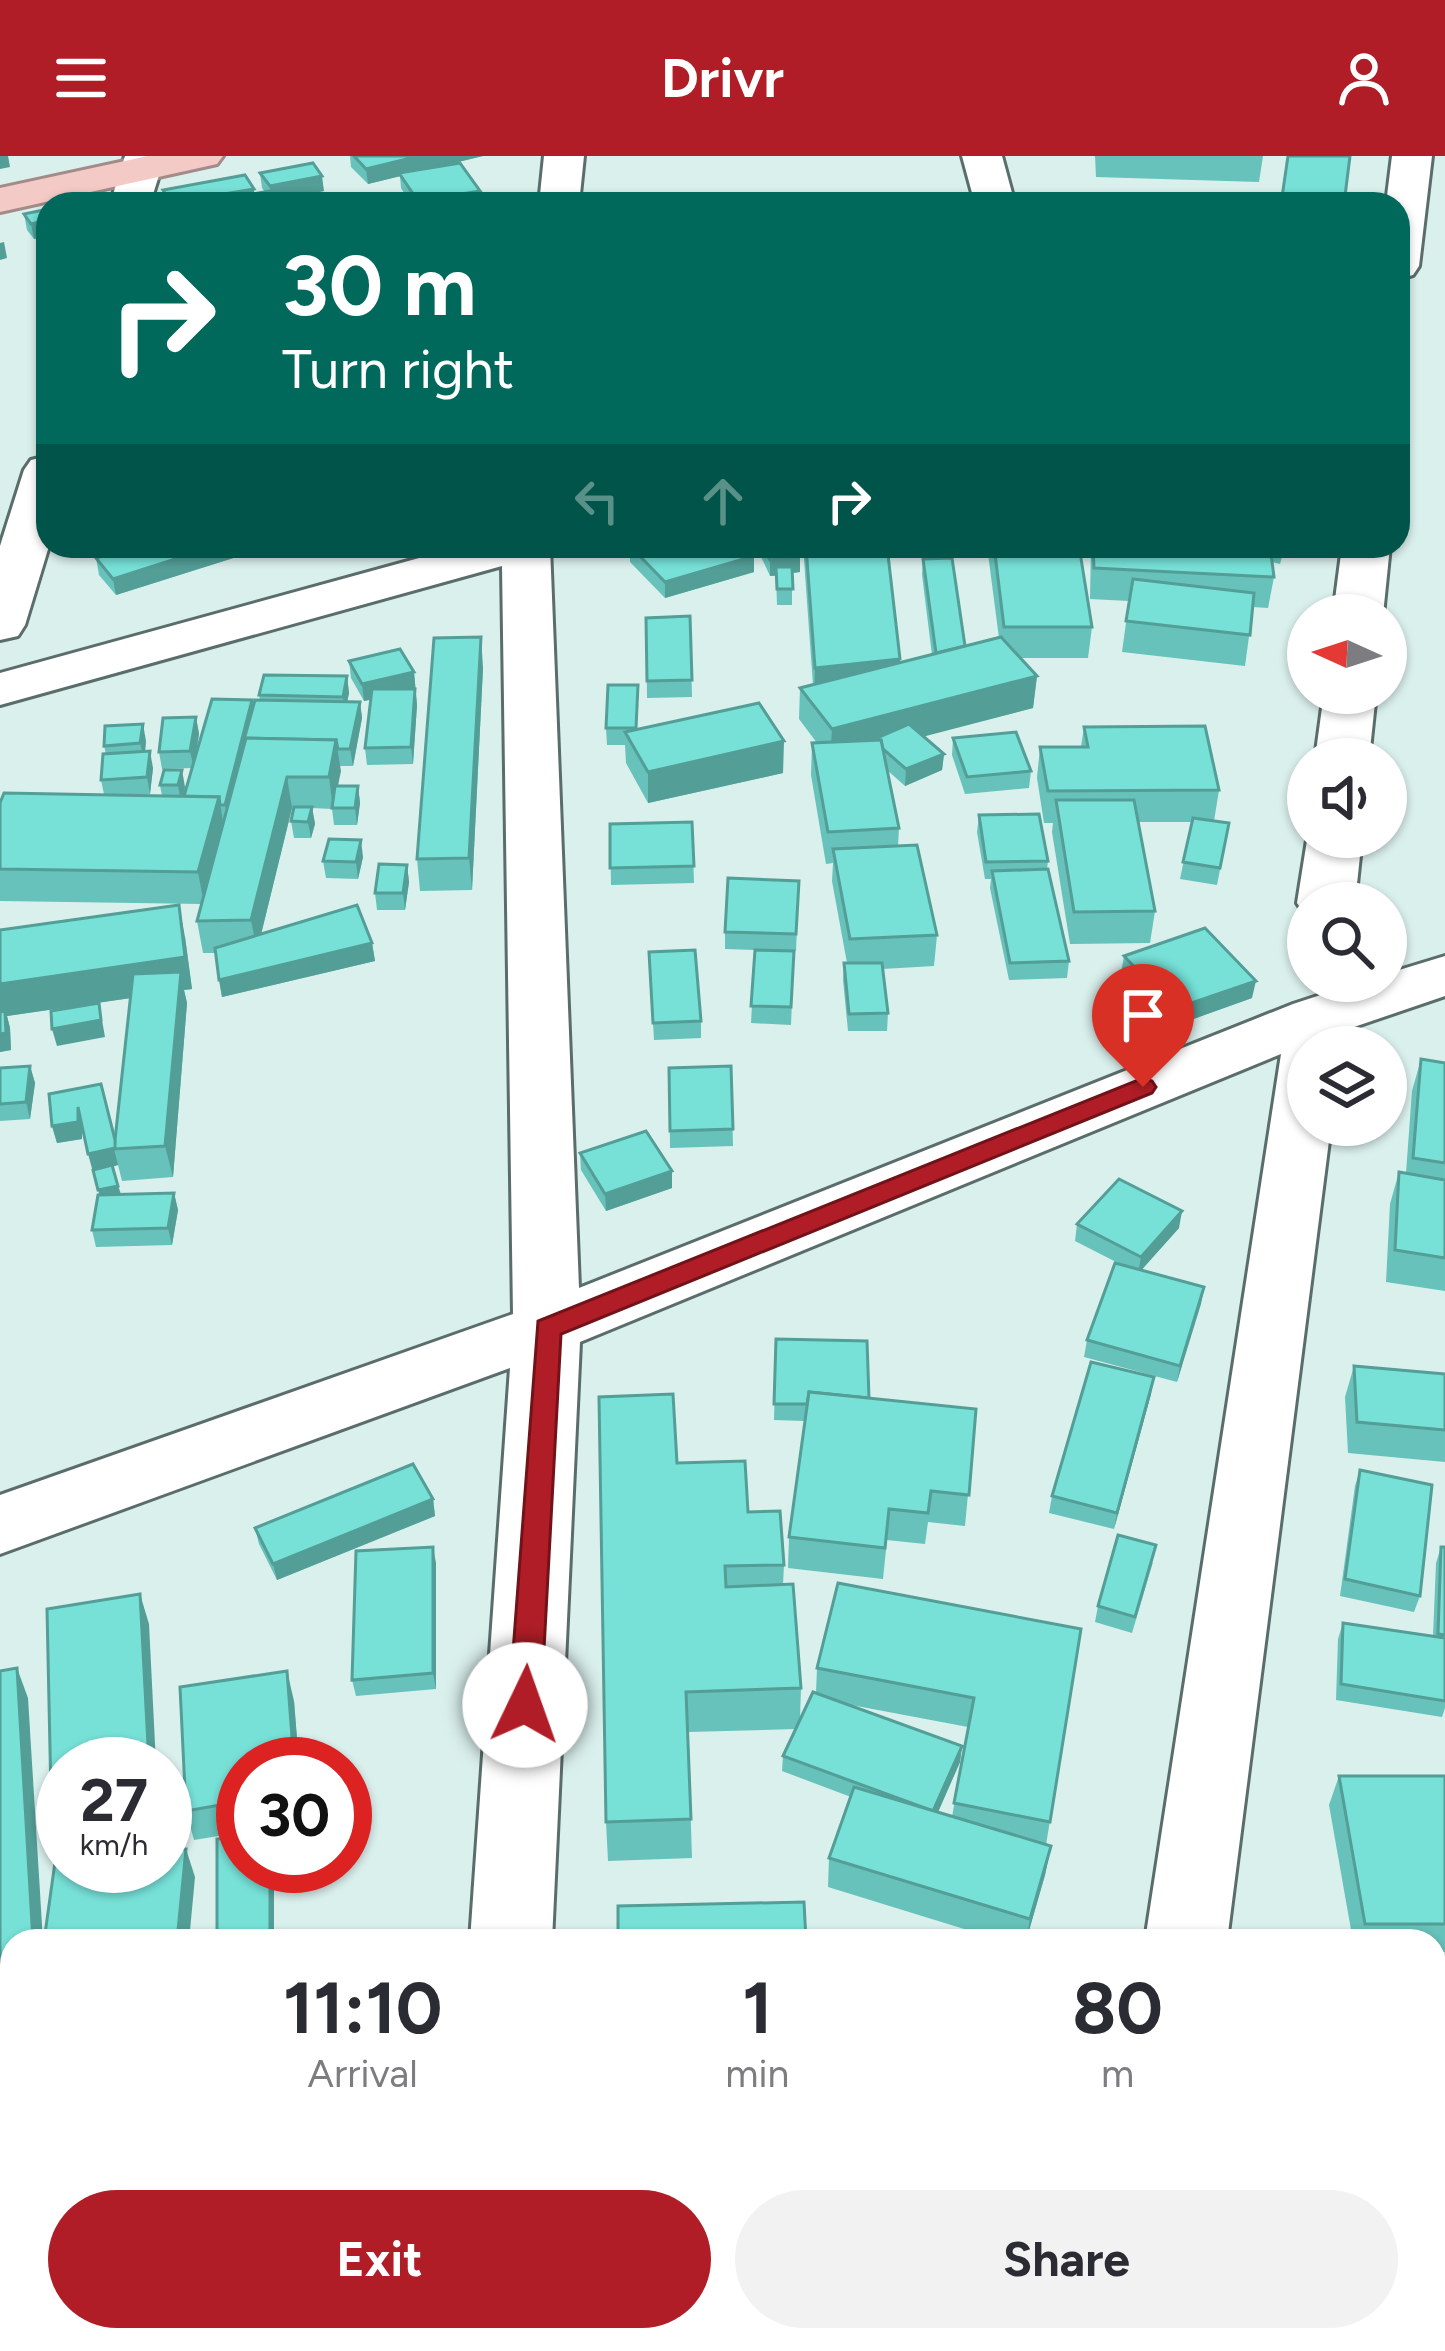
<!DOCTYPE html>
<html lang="en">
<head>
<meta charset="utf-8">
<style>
  :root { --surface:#fff; --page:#f2f2f3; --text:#2b2b33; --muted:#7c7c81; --accent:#b01d26 }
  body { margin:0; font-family:Figtree,sans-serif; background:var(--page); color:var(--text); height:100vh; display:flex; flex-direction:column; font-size:45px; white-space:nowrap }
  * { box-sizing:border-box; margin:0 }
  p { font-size:39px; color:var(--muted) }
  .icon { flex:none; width:66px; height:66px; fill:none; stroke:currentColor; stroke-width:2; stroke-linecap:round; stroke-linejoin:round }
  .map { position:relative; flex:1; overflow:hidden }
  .details { position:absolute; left:0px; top:1773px; width:1446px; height:423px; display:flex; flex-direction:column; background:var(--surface); border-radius:36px 36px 0 0; box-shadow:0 3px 9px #0004 }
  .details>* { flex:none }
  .top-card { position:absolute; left:36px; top:36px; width:1374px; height:366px; border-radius:36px; box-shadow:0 3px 9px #0004; background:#00695c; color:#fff; overflow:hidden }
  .needle { width:78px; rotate:273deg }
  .fabs { position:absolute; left:1287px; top:438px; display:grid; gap:24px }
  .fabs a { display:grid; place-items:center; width:120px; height:120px; border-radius:50%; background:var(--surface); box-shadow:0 3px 9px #0004; font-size:60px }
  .speed { position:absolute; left:36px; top:1581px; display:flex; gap:24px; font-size:60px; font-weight:700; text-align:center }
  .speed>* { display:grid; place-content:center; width:156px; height:156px; border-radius:50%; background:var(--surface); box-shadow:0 3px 9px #0004; line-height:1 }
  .speed small { font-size:30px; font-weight:400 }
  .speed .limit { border:18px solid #d22; background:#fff; color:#111 }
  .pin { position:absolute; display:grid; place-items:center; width:102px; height:102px; color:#fff; margin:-123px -51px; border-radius:50% 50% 50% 0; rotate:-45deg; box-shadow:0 0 12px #0007 }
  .pin .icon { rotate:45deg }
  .me { position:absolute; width:132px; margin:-66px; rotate:3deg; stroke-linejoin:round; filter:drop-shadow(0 0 9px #0008) }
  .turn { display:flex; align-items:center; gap:42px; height:252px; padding:0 48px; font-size:54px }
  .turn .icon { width:156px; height:156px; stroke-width:2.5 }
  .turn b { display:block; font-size:84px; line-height:102px }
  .lanes { display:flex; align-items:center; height:114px; padding:0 48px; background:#0003; justify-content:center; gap:60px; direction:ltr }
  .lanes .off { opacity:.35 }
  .eta { display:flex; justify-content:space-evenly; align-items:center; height:204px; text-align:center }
  .eta b { font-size:72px; font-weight:700; line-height:84px }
  .primary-button { display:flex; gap:24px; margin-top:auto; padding:24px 48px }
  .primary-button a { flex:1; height:138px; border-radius:72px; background:var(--accent); color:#fff; font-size:48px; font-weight:700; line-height:138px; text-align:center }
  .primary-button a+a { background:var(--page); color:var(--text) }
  header { display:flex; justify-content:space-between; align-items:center; height:156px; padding:0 48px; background:var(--accent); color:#fff; font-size:54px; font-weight:700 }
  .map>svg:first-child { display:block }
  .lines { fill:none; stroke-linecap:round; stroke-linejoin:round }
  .street-casing { stroke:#5a6d6b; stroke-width:6 }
  .highway-casing { stroke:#a28b88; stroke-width:6 }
  .street { fill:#fff; fill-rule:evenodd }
  .highway { fill:#f3cac6; fill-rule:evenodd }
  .wall { fill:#66c2ba; fill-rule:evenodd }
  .shaded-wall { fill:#539e97 }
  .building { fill:#77e1d8; stroke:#539e97; stroke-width:3 }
  .route { fill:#b01d26; stroke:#721319; stroke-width:3 }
</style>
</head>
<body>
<header><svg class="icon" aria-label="menu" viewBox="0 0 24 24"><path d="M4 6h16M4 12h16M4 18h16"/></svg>Drivr<svg class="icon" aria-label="person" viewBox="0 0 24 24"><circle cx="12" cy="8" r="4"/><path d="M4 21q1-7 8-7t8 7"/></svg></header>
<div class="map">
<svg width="1445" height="2195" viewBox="0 0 1445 2195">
  <rect width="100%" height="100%" fill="#daf0ed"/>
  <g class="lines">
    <defs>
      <g id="street">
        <polygon points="125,0 165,0 150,48 110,48"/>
        <polygon points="544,0 584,0 579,48 539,48"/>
        <polygon points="962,0 1002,0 1015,48 975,48"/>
        <polygon points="1392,0 1432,0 1419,110 1413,119 1398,123 1398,48 1386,48"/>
        <polygon points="48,300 49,390 25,469 18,480 0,484 0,390 24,314 31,304"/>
        <polygon points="463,390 550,390 579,1132 1293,848 1363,825 1386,825 1386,818 1445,800 1445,840 1313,885 1330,891 1308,891 1308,969 1331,969 1227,1785 1145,1785 1281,898 580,1186 552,1785 470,1785 510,1212 0,1398 0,1339 513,1158 502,410 0,549 0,517"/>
        <polygon points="1342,390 1390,390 1383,459 1333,459"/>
        <polygon points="1324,537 1376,537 1369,603 1315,603"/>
        <polygon points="1308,678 1362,681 1355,747 1308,747 1306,760 1297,747"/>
        <polygon points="442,2184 534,2184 533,2195 441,2195"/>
        <polygon points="1084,2184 1176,2184 1174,2195 1082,2195"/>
      </g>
      <polygon id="highway" points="148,0 223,0 217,8 0,56 0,32"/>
    </defs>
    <use href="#street" class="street-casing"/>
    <use href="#highway" class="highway-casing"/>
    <use href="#street" class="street"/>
    <use href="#highway" class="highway"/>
  </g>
  <g class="wall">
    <polygon points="350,0 483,0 444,9 480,35 481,48 411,48 401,32 400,20 368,28 351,11"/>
    <polygon points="1095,0 1263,0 1259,26 1096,21"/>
    <polygon points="260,17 324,35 276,44 278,48 165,48 163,34 254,38 265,36 262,32"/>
    <polygon points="48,53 48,80 34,83 27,74 24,58"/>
    <polygon points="630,390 754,400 754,416 665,442 630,406"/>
    <polygon points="756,390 795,390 800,400 800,416 792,417 792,449 777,449 776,420 770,420"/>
    <polygon points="803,390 887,390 899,507 932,499 922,419 923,403 965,490 999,482 987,390 1079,390 1092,471 1088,502 1020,502 1037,520 1033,552 923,580 944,598 942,614 905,630 887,614 899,672 898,690 937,779 934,810 882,813 888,857 887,875 848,875 843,824 844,807 847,807 832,725 833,707 826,708 811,619 812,587 817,587 799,563 800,532 813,529"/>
    <polygon points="1091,390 1285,390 1280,408 1272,406 1274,421 1268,452 1253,451 1245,510 1122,496 1129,445 1090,443"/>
    <polygon points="246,398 116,439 99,419 96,402"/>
    <polygon points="690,460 692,541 647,542 646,462"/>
    <polygon points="349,505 414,516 417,549 413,608 367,609 365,592 370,544 364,545 351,522"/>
    <polygon points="483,512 472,734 420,735 417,703"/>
    <polygon points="347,520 349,537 347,546 360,546 362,562 353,610 340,610 338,630 358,630 360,647 357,669 334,669 332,653 312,652 315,668 311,682 294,682 291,665 292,652 261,778 372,787 375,805 222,841 215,797 203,797 197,765 202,748 0,745 0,647 104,638 101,624 106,598 104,590 146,585 145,596 153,612 150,638 141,639 162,640 160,629 164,614 185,631 184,640 192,612 162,613 159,596 196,561 199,578 195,602 252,544 253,552 260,544 259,539"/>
    <polygon points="638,529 637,573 783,617 648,647 626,607 625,589 607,589 606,572"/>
    <polygon points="1084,571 1219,634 1214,665 1229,667 1217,729 1180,723 1192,666 1138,666 1155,755 1150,787 1070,788 1052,676 1053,667 1044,667 1037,622 1040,591 1081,591"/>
    <polygon points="953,582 1031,615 1029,632 965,638 952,599"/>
    <polygon points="979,659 1048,705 1047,713 1069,805 1067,822 1009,824 990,732 991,723 985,723 977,676"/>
    <polygon points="692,666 694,727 611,729 610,668"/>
    <polygon points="363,701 358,723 326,722 323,705"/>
    <polygon points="407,709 409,726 405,754 377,754 375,737"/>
    <polygon points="799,725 796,795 762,794 794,795 791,869 751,867 755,794 725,793 725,776"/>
    <polygon points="0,774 185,781 192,833 184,834 187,847 173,1021 122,1025 118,1009 112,1011 121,1038 174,1037 178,1054 172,1089 96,1091 92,1074 100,1039 82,970 82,983 57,987 52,970 49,938 115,984 131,842 7,860 10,872 11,894 0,896"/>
    <polygon points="649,796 701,865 701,882 654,884"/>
    <polygon points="1124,800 1252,842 1171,871 1121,817"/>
    <polygon points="1421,903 1445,907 1445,1135 1386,1126 1390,1048 1399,1016 1406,1017 1412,935"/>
    <polygon points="30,910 35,927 30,963 0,965 0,912"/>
    <polygon points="731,910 733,990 670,992 669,912"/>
    <polygon points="580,997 672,1032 606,1055 581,1014"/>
    <polygon points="1077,1068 1179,1072 1141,1114 1204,1131 1177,1226 1084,1201 1087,1184 1120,1108 1075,1085"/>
    <polygon points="776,1183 869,1242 976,1253 965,1370 928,1366 925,1388 887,1384 883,1423 788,1412 789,1381 805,1265 774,1264"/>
    <polygon points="1354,1210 1445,1218 1445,1306 1348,1297 1345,1241"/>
    <polygon points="1151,1238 1114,1373 1049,1357 1052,1340"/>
    <path d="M677 1307 748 1356 784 1409 783 1428 801 1532 800 1563 816 1537 817 1512 1081 1473 1046 1689 1051 1690 1045 1719 1026 1785H1003L828 1731 829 1702 851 1641 782 1615 783 1600 796 1573 688 1576 692 1702 608 1705 606 1666ZM846 1548 968 1571 952 1661 938 1656 960 1606 962 1590Z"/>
    <polygon points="1360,1314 1420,1440 1414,1456 1340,1440 1355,1330"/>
    <polygon points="433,1343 435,1360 277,1424 259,1388 255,1372"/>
    <polygon points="1441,1391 1445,1391 1445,1552 1442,1561 1336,1544 1338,1483 1343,1467 1433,1480 1436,1407"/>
    <polygon points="1153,1406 1132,1477 1095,1466 1098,1450"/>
    <polygon points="436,1407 436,1533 356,1540 352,1524"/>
    <polygon points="294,1545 299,1608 243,1608 243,1676 194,1684 186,1655"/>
    <polygon points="1339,1620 1445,1620 1445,1796 1434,1796 1434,1785 1353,1785 1329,1649"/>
    <polygon points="243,1710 274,1710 274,1785 217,1785"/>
    <polygon points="1434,1804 1445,1805 1445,1973 1434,1971"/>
  </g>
  <g class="shaded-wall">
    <polygon points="0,0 8,0 10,11 0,13"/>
    <polygon points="419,0 483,0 368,28 366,13"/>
    <polygon points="322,20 324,35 272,45 270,30"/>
    <polygon points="254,33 254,48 172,48"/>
    <polygon points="480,35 481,48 419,48 418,45"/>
    <polygon points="48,64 48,80 34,83 31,68"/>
    <polygon points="4,86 7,102 0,104 0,87"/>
    <polygon points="216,390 244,390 246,398 116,439 113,423"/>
    <polygon points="754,400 754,416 665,442 665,426"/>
    <polygon points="800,400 800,416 770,420 770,404"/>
    <polygon points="481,481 483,512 472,734 469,702"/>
    <polygon points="900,503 898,534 814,544 815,512"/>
    <polygon points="414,516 417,549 413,608 411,591 415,533 364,545 362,528"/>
    <polygon points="347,520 349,537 345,557 343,541"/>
    <polygon points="1037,520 1033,552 830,605 832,573"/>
    <polygon points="252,544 254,561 242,591 244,602 228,665 225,649"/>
    <polygon points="360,546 362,562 353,610 350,593"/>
    <polygon points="196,561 199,578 194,612 190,595"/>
    <polygon points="143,568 146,585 144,604 140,587"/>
    <polygon points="336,584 341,615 333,653 329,621"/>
    <polygon points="784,585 783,617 648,647 648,616"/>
    <polygon points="150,595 153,612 150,638 147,621"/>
    <polygon points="944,598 942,614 905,630 906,613"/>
    <polygon points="182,614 185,631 181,646 178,629"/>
    <polygon points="287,621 292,652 257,795 251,764"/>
    <polygon points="358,630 360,647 357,669 355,652"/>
    <polygon points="219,641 224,672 204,748 198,716"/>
    <polygon points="312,651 315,668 311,682 308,666"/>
    <polygon points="361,684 363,701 358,723 356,706"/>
    <polygon points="407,709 409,726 405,754 403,737"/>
    <polygon points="179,749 185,781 192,833 184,834 187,847 173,1021 165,990 179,835 7,860 10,872 11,894 0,896 0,828"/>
    <polygon points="372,787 375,805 222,841 219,824"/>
    <polygon points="1256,825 1252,842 1171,871 1174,853"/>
    <polygon points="99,847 105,881 57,890 52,873"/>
    <polygon points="30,910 35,927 30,963 26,946"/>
    <polygon points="78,951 82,968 82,983 57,987 52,970"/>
    <polygon points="114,993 118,1009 93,1016 88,998"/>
    <polygon points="672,1015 672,1032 606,1055 605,1038"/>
    <polygon points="118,1030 123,1047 103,1051 98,1034"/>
    <polygon points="174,1037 178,1054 172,1089 168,1072"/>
    <polygon points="1182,1055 1179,1072 1138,1118 1141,1101"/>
    <polygon points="1204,1131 1201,1148 1177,1226 1180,1210"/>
    <polygon points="1154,1221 1151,1238 1114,1373 1117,1357"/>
    <polygon points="433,1343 435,1360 277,1424 273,1408"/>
    <polygon points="433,1391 436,1407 436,1533 433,1517"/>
    <polygon points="140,1438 149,1468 156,1608 149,1608"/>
    <polygon points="17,1512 28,1542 43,1785 33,1785"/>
    <polygon points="287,1515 294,1545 299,1608 294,1608"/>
    <polygon points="962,1590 960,1606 931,1672 933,1656"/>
    <polygon points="63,1684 63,1715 52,1686"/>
    <polygon points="1051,1690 1045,1719 1026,1785 1030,1763"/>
    <polygon points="186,1693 195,1721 189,1785 177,1785"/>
    <polygon points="270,1710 274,1710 274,1785 271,1785 270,1780"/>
    <polygon points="12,1809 12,1840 0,1842 0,1812"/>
    <polygon points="12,1895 12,1936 0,1983 0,1942"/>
    <polygon points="112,2184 127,2184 125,2195 111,2195"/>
  </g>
  <g class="building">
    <polygon points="354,0 419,0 366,13"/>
    <polygon points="1288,0 1350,0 1344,48 1281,48"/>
    <polygon points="313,7 322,20 270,30 260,17"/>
    <polygon points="460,7 480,35 418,45 399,17"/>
    <polygon points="245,19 254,33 212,40 167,40 163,34"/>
    <polygon points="270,35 278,48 260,48 253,38"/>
    <polygon points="167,40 245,40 243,48 165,48"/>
    <polygon points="48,53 48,64 31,68 24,58"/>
    <polygon points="136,390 216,390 113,423 96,402"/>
    <polygon points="630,390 745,390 754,400 665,426"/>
    <polygon points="763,390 795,390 800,400 770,404"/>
    <polygon points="806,390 887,390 900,503 815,512"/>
    <polygon points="994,390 1079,390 1092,471 1004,471"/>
    <polygon points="1093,390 1270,390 1274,421 1094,412"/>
    <polygon points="952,402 965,490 936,497 923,403"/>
    <polygon points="776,411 792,411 793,433 777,433"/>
    <polygon points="1133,423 1254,437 1250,479 1126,465"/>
    <polygon points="690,460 692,524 647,525 646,462"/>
    <polygon points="481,481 469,702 417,703 434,482"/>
    <polygon points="1001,481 1037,520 832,573 800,532"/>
    <polygon points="400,493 414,516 362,528 349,505"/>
    <polygon points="264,519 347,520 343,541 259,539"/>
    <polygon points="608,529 638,529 636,572 606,572"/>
    <polygon points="372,533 415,533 411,591 365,592"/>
    <polygon points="212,543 252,544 225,649 220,649 219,641 184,640"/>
    <polygon points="255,544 360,546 350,593 338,593 336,584 246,582 244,591 242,591"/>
    <polygon points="759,547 784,585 648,616 625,576"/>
    <polygon points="196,561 190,595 159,596 163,562"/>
    <polygon points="143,568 140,587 104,590 105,570"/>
    <polygon points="909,568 944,598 906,613 883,593 881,584 872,584"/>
    <polygon points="1205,570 1219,634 1048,635 1040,591 1088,591 1084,571"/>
    <polygon points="1016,576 1031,615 967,621 953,582"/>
    <polygon points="246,582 336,584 329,621 287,621 251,764 197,765"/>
    <polygon points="881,584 899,672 828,676 812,587"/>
    <polygon points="150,595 147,621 101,624 103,598"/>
    <polygon points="164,614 182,614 178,629 160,629"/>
    <polygon points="335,630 358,630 355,652 332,652"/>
    <polygon points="4,637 219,641 198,716 0,713 0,647"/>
    <polygon points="1056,644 1134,644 1155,755 1074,756"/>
    <polygon points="294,651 312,651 308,666 291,665"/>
    <polygon points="1039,658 1048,705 986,706 979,659"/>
    <polygon points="1193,662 1229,667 1220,712 1183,706"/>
    <polygon points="692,666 694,710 610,712 610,668"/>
    <polygon points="329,683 361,684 356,706 323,705"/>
    <polygon points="917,689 937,779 850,783 833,693"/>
    <polygon points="379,708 407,709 403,737 375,737"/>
    <polygon points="1048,713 1069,805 1010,807 992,715"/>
    <polygon points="728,722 799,725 796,778 725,776"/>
    <polygon points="179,749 185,801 0,828 0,774"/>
    <polygon points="357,749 372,787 219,824 215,792"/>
    <polygon points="1205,772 1256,825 1174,853 1124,800"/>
    <polygon points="695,794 701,865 653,867 649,796"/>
    <polygon points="755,794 794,795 791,851 751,850"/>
    <polygon points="844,807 882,807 888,857 849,858"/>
    <polygon points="181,816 165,990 114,993 133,818"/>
    <polygon points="99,847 101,864 52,873 51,855"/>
    <polygon points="5,855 6,877 0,878 0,856"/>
    <polygon points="1421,903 1445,907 1445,1007 1413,1002"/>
    <polygon points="30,910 26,946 0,948 0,912"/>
    <polygon points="731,910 733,973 670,975 669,912"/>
    <polygon points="101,928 115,984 115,992 88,998 78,951 78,966 52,970 49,938"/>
    <polygon points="646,975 672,1015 605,1038 580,997"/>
    <polygon points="112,1009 118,1030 98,1034 93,1014"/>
    <polygon points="1399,1016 1445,1024 1445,1102 1395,1094"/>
    <polygon points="1119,1023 1182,1055 1141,1101 1077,1068"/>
    <polygon points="174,1037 168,1072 92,1074 98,1039"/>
    <polygon points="1115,1107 1204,1131 1180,1210 1087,1184"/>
    <polygon points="776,1183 867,1185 869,1242 809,1236 807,1248 774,1248"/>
    <polygon points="1091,1206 1154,1221 1117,1357 1052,1340"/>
    <polygon points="1354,1210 1445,1218 1445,1274 1357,1266"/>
    <polygon points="809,1236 976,1253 969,1339 931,1335 928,1357 889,1353 885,1392 789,1381"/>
    <polygon points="673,1238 677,1307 745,1305 748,1356 780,1355 784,1409 725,1410 726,1431 793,1428 801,1532 686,1536 691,1663 606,1666 599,1241"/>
    <polygon points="413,1308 433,1343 273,1408 255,1372"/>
    <polygon points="1360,1314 1432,1329 1420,1440 1345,1423"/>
    <polygon points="1118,1379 1156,1389 1135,1461 1098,1450"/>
    <polygon points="433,1391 433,1517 352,1524 356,1395"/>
    <polygon points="1441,1391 1445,1391 1445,1479 1438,1478"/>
    <polygon points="838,1427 1081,1473 1050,1666 954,1647 974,1542 817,1512"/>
    <polygon points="140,1438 149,1608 63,1608 63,1684 52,1686 47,1453"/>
    <polygon points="1343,1467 1445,1482 1445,1545 1341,1528"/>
    <polygon points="17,1512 33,1785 12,1785 12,1809 0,1812 0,1515"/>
    <polygon points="287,1515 294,1608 243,1608 243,1645 186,1655 180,1531"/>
    <polygon points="813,1536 962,1590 933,1655 783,1600"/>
    <polygon points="1339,1620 1445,1620 1445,1768 1365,1768"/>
    <polygon points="854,1631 1051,1690 1030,1763 829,1702"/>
    <polygon points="243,1680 243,1710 270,1710 270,1780 217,1785 217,1683"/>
    <polygon points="186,1693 177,1785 44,1785 56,1699 63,1699 63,1710 165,1710 165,1694"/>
    <polygon points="804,1746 806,1785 618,1785 618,1750"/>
    <polygon points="1434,1804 1445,1805 1445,1945 1434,1943"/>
    <polygon points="0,1848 12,1849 12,1895 0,1942"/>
    <polygon points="12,2000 12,2030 5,2030"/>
    <polygon points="12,2058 12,2184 112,2184 111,2195 0,2195 0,2059"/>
    <polygon points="587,2184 761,2184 762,2195 588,2195"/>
  </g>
  <polygon class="route" points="1143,922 1152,925 1156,931 1152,937 561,1178 541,1549 537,1559 525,1563 514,1559 509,1549 538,1165"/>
</svg>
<div class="fabs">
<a><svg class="needle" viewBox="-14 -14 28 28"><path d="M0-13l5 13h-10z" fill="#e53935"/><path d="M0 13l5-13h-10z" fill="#7c7c81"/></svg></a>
<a><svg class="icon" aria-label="sound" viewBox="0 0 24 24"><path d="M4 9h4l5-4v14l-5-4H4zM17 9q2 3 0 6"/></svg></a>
<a><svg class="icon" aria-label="search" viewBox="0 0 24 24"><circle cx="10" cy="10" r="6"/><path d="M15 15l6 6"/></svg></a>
<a><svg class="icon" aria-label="layers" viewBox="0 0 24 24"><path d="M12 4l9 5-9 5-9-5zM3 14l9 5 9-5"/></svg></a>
</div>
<div class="speed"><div>27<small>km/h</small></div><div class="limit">30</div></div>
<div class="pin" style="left:1143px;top:931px;background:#d93025"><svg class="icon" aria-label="arrive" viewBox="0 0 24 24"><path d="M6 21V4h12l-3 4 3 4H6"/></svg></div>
<svg class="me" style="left:525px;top:1549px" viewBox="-20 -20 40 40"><circle r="19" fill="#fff"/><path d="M0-13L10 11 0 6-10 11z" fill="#b01d26"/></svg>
<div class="top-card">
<div class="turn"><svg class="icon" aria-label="right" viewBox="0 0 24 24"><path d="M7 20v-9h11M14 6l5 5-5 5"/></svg><div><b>30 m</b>Turn right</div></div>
<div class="lanes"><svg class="icon off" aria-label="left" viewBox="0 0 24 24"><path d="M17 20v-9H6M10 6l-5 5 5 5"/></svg><svg class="icon off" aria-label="ahead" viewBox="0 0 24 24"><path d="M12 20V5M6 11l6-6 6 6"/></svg><svg class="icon" aria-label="right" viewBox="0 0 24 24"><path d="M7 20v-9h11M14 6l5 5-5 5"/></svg></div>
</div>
<section class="details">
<div class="eta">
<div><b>11:10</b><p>Arrival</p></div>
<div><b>1</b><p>min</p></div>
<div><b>80</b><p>m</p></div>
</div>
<div class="primary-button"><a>Exit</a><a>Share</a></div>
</section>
</div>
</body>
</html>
